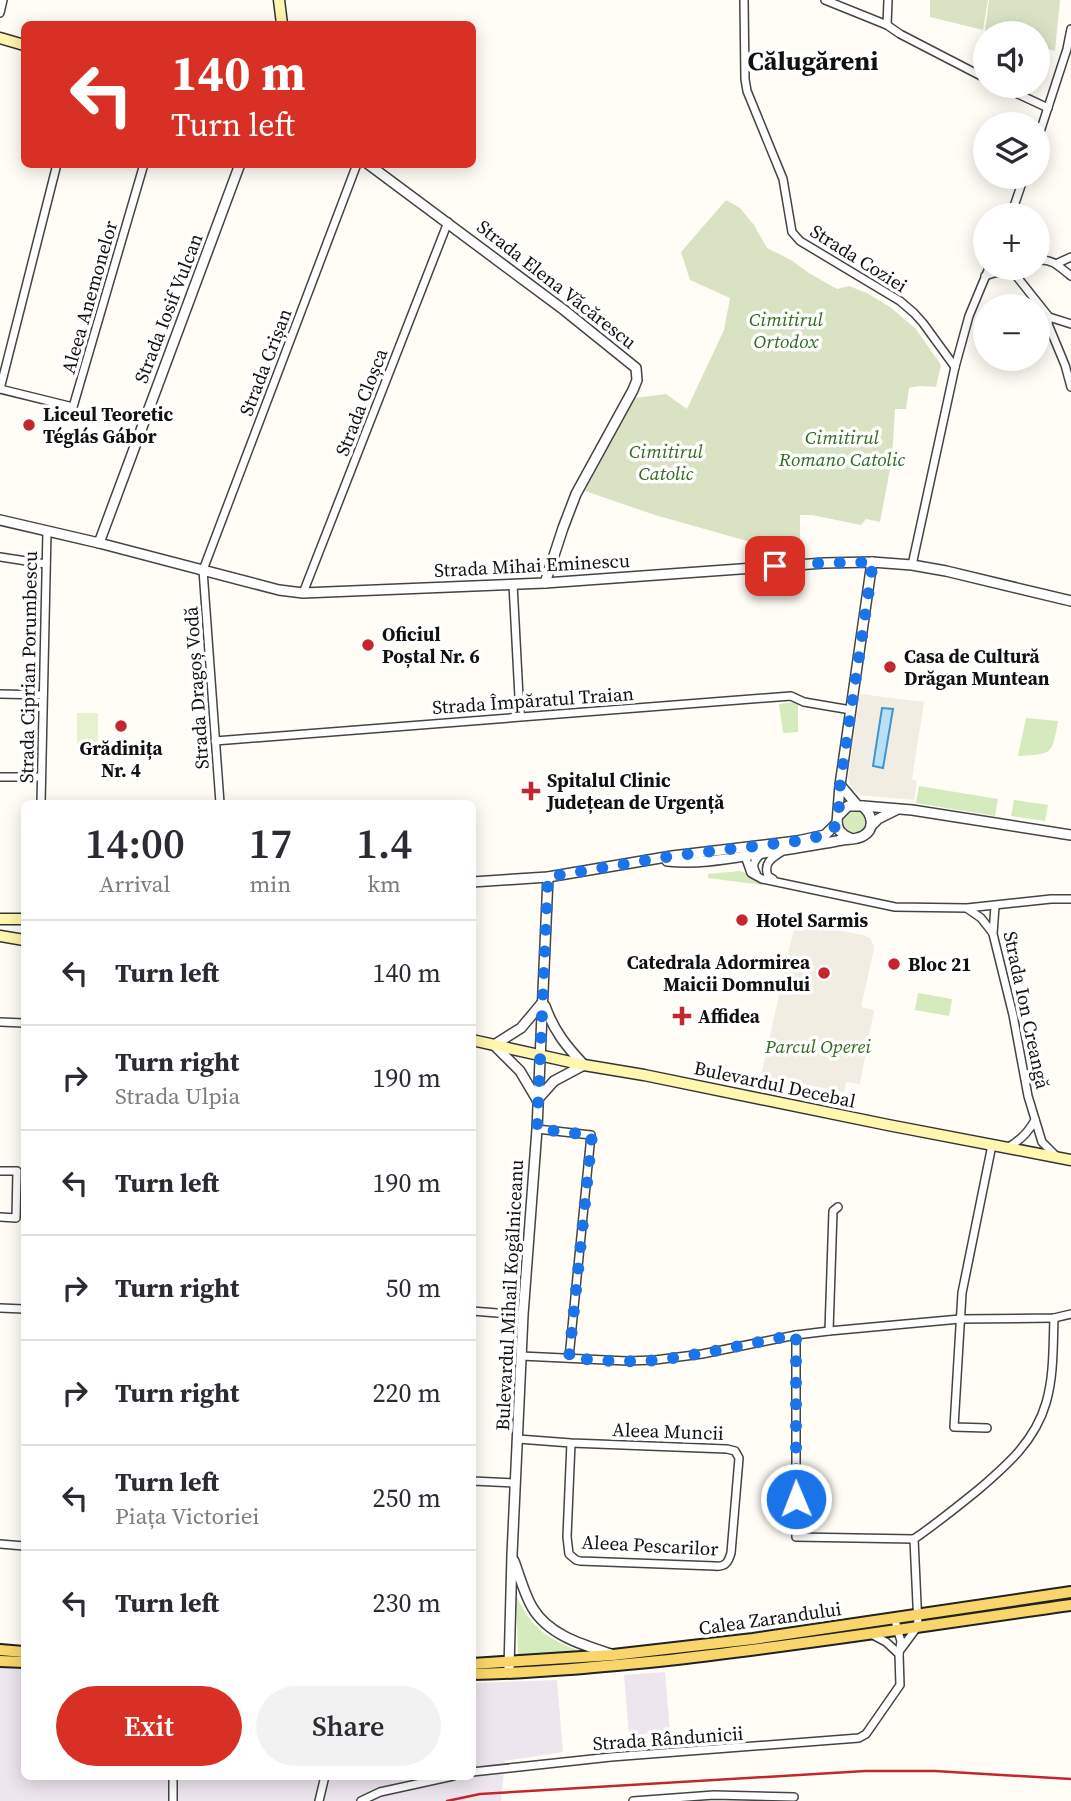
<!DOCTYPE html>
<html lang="en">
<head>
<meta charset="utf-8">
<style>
  :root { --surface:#fff; --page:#f2f2f3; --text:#2b2b33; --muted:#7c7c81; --line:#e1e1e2; --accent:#d93025 }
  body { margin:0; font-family:"Source Serif 4",serif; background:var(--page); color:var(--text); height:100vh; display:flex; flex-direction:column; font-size:26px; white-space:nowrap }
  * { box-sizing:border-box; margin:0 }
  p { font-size:23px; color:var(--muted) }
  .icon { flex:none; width:38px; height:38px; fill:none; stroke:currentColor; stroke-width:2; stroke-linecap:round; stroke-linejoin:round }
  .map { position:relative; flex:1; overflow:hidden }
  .panel { position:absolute; left:21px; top:800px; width:455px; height:980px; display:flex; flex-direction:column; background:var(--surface); border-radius:10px; box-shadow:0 4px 18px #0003 }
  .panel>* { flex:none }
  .guide { position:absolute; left:21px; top:21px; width:455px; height:147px; border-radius:10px; box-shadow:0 4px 18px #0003; background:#d93025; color:#fff; overflow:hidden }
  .fabs { position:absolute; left:973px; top:21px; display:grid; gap:14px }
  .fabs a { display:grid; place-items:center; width:77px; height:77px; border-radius:50%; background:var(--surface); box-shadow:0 4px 18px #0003; font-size:35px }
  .pin { position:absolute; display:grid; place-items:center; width:60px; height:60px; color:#fff; margin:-30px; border-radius:14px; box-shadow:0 4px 10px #0006 }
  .me { position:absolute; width:77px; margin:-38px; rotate:359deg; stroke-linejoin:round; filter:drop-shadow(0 0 5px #0008) }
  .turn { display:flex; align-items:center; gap:24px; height:147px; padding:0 35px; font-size:32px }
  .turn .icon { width:91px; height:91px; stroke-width:2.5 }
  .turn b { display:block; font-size:49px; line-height:60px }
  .eta { display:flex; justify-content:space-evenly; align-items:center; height:119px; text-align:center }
  .eta b { font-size:42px; font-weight:600; line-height:49px }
  .button { display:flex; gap:14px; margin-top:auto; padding:14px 35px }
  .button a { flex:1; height:80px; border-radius:42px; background:var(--accent); color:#fff; font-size:28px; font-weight:600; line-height:80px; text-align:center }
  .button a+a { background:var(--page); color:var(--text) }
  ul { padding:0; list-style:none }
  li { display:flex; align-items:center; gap:21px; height:105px; padding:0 35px; border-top:2px solid var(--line) }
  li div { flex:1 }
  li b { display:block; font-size:26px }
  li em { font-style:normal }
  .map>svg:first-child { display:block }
  .industrial { fill:#eee6ef }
  .green { fill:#d5ebbd }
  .cemetery { fill:#d9e3c4 }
  .pitch { fill:#e6f2cf }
  .plaza { fill:#f1ede2 }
  .water { fill:#b9e0f7; stroke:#3f96cf; stroke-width:2 }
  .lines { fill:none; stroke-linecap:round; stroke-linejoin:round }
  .minor-casing { stroke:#444; stroke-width:10 }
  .tertiary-casing { stroke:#444; stroke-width:12 }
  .secondary-casing { stroke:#333; stroke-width:13 }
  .primary-casing { stroke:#222; stroke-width:14 }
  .minor { stroke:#fff; stroke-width:7 }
  .tertiary { stroke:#fff; stroke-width:9 }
  .secondary { stroke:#fff6b0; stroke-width:10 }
  .primary { stroke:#f9d66b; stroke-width:10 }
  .rail { stroke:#c4262e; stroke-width:2.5 }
  .route { stroke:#1a73e8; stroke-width:12; stroke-dasharray:0 21.6 }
  .poi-dot { fill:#c4262e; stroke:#fff; stroke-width:2.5 }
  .labels { text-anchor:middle; stroke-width:7; stroke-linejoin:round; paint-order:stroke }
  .street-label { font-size:19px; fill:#111; stroke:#fff }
  .park-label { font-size:19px; font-style:italic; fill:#2f6b1f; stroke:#fff }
  .poi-label { font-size:19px; font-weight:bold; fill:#111; stroke:#fff; text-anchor:start }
  .district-label { font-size:26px; font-weight:bold; fill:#111; stroke:#fff }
</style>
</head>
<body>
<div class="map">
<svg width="1071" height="1801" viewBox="0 0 1071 1801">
  <rect width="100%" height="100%" fill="#fffdf5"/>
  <g class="industrial">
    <polygon points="0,1664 24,1665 24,1776 472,1776 473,1683 557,1680 563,1752 505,1761 501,1801 0,1801"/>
    <polygon points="665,1672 670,1731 629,1736 624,1675"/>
  </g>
  <g class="green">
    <polygon points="794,702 798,704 798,732 783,733 779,704"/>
    <path d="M1026 718 1058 721C1052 756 1052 754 1018 756Z"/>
    <polygon points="919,786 998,799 995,816 916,803"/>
    <polygon points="1014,800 1048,805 1045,821 1011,816"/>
    <circle cx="854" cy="822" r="13"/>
    <polygon points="739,871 747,873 762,885 708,878 708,874"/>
    <polygon points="918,993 952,999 949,1016 915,1010"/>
    <path d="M516 1595C533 1631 547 1638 582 1652L518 1655Z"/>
  </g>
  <g class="cemetery">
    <polygon points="930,0 988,0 983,30 930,17"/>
    <polygon points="989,0 1060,0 1055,51 1038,46 1038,33 995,33 985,30"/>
    <polygon points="726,200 740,208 754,225 767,248 791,260 809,273 837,289 849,286 867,293 890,307 916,329 941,365 936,387 920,386 909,388 906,409 895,409 892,459 880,522 866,519 861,525 812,515 800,515 800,542 789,540 783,551 655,515 585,491 635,398 666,394 687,409 724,330 730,298 690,280 681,252"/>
  </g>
  <rect class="pitch" x="77" y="713" width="21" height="40"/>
  <g class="plaza">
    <polygon points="860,694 924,702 912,779 917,781 914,800 860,795 850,785 848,778"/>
    <polygon points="804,924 863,935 870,938 873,944 874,949 861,1007 874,1010 860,1084 846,1082 844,1092 761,1076 792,937 795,928"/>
  </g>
  <polygon class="water" points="882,708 893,709 883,768 873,766"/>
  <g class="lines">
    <defs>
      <g id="minor">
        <polyline points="744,0 745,79 747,91 783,179 792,232 800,241 900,301 914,313 923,323 955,367"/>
        <polyline points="825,0 887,25 900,34 985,78"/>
        <polyline points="0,13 3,0"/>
        <polyline points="887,25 888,0"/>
        <polyline points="1001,86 1048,108"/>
        <polyline points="1038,138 1067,49 1071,29"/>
        <polyline points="1011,215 1024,177"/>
        <path d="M1038 260C1054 259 1059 267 1071 276"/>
        <polyline points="1056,264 1071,257"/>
        <polyline points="1010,268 1049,317 1071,324"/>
        <polyline points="985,276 994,273 1011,270"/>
        <polyline points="1049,317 1048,324 1065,365 1071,387"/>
        <polyline points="0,389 73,407 144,164"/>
        <polyline points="0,389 57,164"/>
        <polyline points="0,557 46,564"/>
        <polyline points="912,565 955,367 969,316 989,268"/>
        <polyline points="513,584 520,716"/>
        <polyline points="303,593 448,222"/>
        <polyline points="0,694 43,695"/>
        <polyline points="215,741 791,696 804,702 851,710"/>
        <polyline points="0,777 41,777"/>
        <polyline points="41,803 47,531"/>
        <polyline points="220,803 203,570 357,164"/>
        <polyline points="745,856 751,873 762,879 895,907 967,908 1051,899 1071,899"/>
        <path d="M756 873C750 863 757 859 763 851"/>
        <path d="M773 879 768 876C763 863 772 858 781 852"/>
        <polyline points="995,906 993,934 1013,1015 1028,1096 1042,1142 1056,1156"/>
        <polyline points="968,909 981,918 992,932"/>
        <polyline points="0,1022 24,1023"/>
        <polyline points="537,1129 591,1135 569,1358"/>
        <path d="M1007 1148C1020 1141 1028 1133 1035 1120"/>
        <polyline points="0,1171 17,1171 16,1218 0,1217"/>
        <polyline points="0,1308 24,1309"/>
        <polyline points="472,1311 523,1315"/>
        <polyline points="829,1331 833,1211 838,1207"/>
        <polyline points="796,1335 796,1537 914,1539"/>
        <polyline points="521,1356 627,1361 655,1360 702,1354 796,1335 829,1331 960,1319 1054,1318 1071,1314"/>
        <polyline points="987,1428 954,1427 962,1293 992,1145"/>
        <path d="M518 1439 571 1443 727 1449 735 1451 739 1458 731 1553C728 1563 725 1567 715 1566L580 1561 576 1560 569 1554 567 1537 571 1443"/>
        <polyline points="472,1481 515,1483"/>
        <polyline points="0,1544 24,1546"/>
        <polyline points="871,1634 886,1642 899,1654"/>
        <path d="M901 1649 918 1626 914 1539C936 1524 957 1507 978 1490 1007 1465 1035 1441 1046 1403 1054 1376 1053 1345 1054 1318"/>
        <polyline points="472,1772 611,1757 859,1738 866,1734 900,1685 899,1654 901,1641 897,1629 895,1618"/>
        <polyline points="173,1776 173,1801"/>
        <polyline points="319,1801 325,1776"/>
        <polyline points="361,1801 380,1792 453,1776"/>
        <polyline points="633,1801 714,1795 794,1797"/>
      </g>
      <g id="tertiary">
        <polyline points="368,164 564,310 636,368 637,380 633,390 576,494 563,528 545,583"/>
        <polyline points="0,520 99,543 279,590 303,593 545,583 824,563 872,562 912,565 946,571 1071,601"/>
        <polyline points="99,543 240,164"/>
        <polyline points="840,785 857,805"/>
        <polyline points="863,806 912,810 1071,835"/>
        <polyline points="871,826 878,819 896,810"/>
        <polyline points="850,838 844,835 839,830 837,823 840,785 872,562"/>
        <path d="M667 861C700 864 725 859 757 854 784 850 810 846 837 841 845 839 856 840 863 836 876 829 872 813 862 806H848L839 815"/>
        <polyline points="472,882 548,877 672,856 797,841 825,835 837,823"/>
        <polyline points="536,1098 520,1071 494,1045 521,1028 542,1003"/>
        <path d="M537 1100 554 1081 584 1065C566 1046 554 1031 545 1006"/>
        <path d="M514 1561C520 1577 524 1593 532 1607 548 1635 583 1645 611 1654"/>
        <polyline points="509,1668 512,1555 523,1315 537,1129 548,877"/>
      </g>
      <g id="secondary">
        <polyline points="279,0 282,24"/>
        <polyline points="0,38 24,45"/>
        <polyline points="0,919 24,919"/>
        <polyline points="0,936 24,940"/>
        <polyline points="472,1040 584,1065 644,1075 888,1125 1071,1160"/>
      </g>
      <g id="primary">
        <polyline points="0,1650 24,1652"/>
        <polyline points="0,1661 24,1662"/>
        <polyline points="472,1664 613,1655 753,1639 1071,1592"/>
        <path d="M472 1674C535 1673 597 1667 659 1661 797 1646 934 1624 1071 1605"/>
      </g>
    </defs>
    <use href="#minor" class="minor-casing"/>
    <use href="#tertiary" class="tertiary-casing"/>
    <use href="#secondary" class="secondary-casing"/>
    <use href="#primary" class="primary-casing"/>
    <use href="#minor" class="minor"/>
    <use href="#tertiary" class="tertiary"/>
    <use href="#secondary" class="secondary"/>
    <use href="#primary" class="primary"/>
    <polyline class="rail" points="447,1801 480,1794 865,1771 935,1771 1071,1779"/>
  </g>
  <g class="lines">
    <path class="route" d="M775 566 824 563 873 562 840 785 838 824 825 835 797 841 672 856 548 877 537 1129 592 1135 569 1358C598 1360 627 1363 656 1360 703 1355 749 1343 796 1335V1499"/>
  </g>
  <g class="poi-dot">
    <circle cx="29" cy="425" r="7"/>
    <circle cx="368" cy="645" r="7"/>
    <circle cx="890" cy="667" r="7"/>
    <circle cx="121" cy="726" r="7"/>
    <path d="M527.5 780.5h7v7h7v7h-7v7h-7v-7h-7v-7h7z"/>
    <circle cx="742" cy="920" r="7"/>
    <circle cx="894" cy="964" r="7"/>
    <circle cx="824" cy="973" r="7"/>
    <path d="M678.5 1005.5h7v7h7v7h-7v7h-7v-7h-7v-7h7z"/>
  </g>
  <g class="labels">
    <g class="street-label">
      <text transform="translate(859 258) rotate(32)" y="7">Strada Coziei</text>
      <text transform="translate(557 284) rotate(38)" y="7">Strada Elena Văcărescu</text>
      <text transform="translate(89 297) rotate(-74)" y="7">Aleea Anemonelor</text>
      <text transform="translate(168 308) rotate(-69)" y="7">Strada Iosif Vulcan</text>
      <text transform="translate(265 362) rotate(-69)" y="7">Strada Crișan</text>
      <text transform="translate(361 402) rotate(-69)" y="7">Strada Cloșca</text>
      <text transform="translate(532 565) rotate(-3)" y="7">Strada Mihai Eminescu</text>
      <text transform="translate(28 667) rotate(-89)" y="7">Strada Ciprian Porumbescu</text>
      <text transform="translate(196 688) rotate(-94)" y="7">Strada Dragoș Vodă</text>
      <text transform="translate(533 700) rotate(-4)" y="7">Strada Împăratul Traian</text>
      <text transform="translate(1027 1010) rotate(78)" y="7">Strada Ion Creangă</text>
      <text transform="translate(775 1084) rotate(12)" y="7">Bulevardul Decebal</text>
      <text transform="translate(509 1295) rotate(-87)" y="7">Bulevardul Mihail Kogălniceanu</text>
      <text transform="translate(668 1431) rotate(2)" y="7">Aleea Muncii</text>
      <text transform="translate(650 1545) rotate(3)" y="7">Aleea Pescarilor</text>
      <text transform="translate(770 1618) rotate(-8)" y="7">Calea Zarandului</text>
      <text transform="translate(668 1738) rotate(-4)" y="7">Strada Rândunicii</text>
    </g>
    <g class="park-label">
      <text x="786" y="326">Cimitirul<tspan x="786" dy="22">Ortodox</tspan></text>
      <text x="842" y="444">Cimitirul<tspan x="842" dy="22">Romano Catolic</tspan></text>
      <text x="666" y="458">Cimitirul<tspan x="666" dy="22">Catolic</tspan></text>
      <text x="818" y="1053">Parcul Operei</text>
    </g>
    <g class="poi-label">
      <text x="43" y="421">Liceul Teoretic<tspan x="43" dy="22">Téglás Gábor</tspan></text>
      <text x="382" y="641">Oficiul<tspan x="382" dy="22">Poștal Nr. 6</tspan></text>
      <text x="904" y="663">Casa de Cultură<tspan x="904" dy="22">Drăgan Muntean</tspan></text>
      <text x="121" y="755" text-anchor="middle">Grădinița<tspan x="121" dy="22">Nr. 4</tspan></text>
      <text x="547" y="787">Spitalul Clinic<tspan x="547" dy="22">Județean de Urgență</tspan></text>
      <text x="756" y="927">Hotel Sarmis</text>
      <text x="810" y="969" text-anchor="end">Catedrala Adormirea<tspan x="810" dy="22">Maicii Domnului</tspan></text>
      <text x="908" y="971">Bloc 21</text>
      <text x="698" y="1023">Affidea</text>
    </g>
    <g class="district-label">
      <text x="813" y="70">Călugăreni</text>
    </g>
  </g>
</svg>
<div class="fabs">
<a><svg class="icon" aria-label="sound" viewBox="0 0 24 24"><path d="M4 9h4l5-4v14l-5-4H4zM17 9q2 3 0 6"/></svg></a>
<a><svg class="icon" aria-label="layers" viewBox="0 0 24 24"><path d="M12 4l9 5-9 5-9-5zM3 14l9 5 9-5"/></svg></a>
<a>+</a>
<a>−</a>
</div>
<div class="pin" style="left:775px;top:566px;background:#d93025"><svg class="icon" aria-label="arrive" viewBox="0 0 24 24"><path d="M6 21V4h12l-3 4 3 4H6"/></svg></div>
<svg class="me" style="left:796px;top:1499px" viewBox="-20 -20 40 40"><circle r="17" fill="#1a73e8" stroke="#fff" stroke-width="3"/><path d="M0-11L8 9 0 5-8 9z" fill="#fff"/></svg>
<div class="guide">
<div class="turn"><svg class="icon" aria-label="left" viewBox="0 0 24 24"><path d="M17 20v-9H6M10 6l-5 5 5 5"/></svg><div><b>140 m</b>Turn left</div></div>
</div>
<section class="panel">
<div class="eta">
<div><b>14:00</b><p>Arrival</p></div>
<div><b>17</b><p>min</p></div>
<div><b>1.4</b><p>km</p></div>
</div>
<ul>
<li><svg class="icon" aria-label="left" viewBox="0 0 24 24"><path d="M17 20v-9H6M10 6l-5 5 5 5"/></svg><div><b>Turn left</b></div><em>140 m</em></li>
<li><svg class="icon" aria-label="right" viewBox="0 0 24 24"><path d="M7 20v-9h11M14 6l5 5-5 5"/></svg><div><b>Turn right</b><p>Strada Ulpia</p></div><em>190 m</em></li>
<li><svg class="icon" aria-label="left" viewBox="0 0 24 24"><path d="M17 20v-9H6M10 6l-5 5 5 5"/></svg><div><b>Turn left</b></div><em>190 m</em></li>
<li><svg class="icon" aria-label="right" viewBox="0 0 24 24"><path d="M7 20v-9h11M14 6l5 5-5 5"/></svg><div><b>Turn right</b></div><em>50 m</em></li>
<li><svg class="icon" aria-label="right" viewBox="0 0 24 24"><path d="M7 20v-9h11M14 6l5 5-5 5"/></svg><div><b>Turn right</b></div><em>220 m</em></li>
<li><svg class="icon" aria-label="left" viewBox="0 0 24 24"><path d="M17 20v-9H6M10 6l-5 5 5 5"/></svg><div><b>Turn left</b><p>Piața Victoriei</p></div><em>250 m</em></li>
<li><svg class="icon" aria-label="left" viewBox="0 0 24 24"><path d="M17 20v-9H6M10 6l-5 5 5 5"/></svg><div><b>Turn left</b></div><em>230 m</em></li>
</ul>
<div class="button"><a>Exit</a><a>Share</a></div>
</section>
</div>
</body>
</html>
